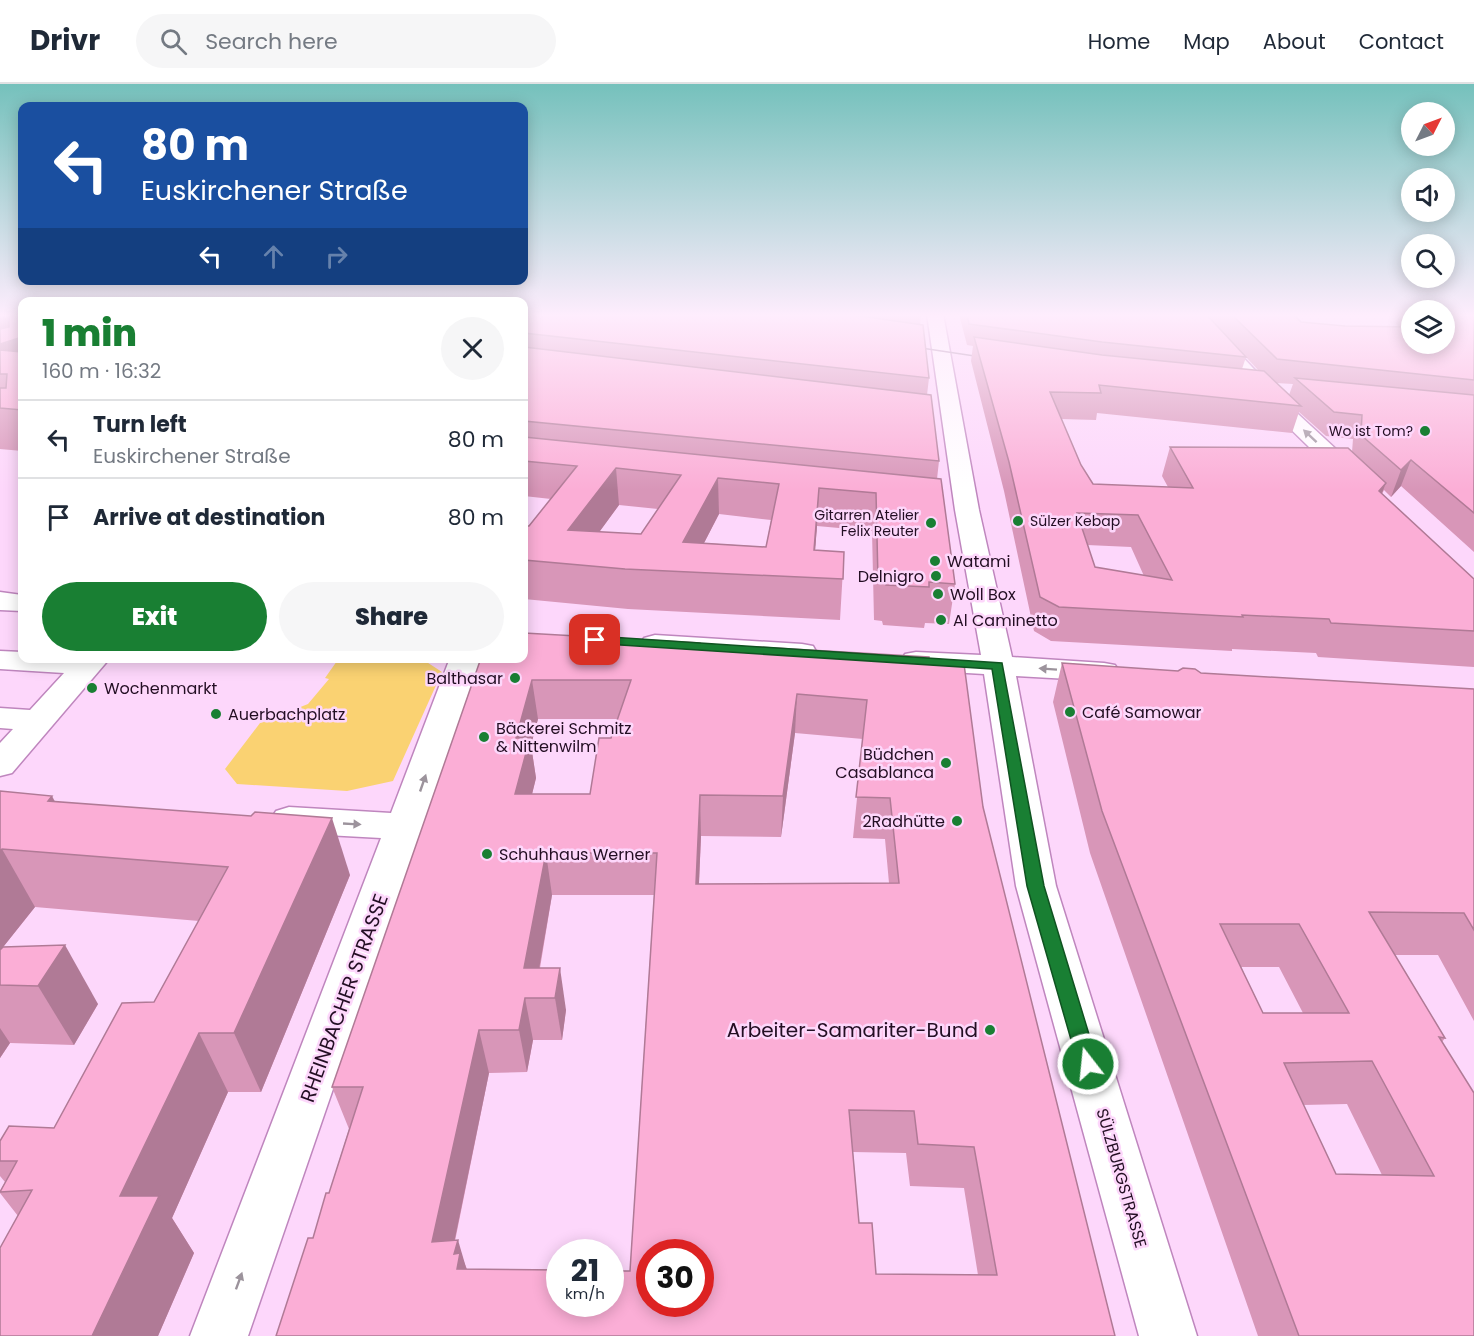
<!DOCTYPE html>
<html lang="en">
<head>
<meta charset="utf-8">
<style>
  :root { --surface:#fff; --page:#f6f6f7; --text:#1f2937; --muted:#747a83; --line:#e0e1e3; --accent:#197f33 }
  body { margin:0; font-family:Poppins,sans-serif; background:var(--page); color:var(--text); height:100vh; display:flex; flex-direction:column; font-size:22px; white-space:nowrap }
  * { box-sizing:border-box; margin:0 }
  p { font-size:20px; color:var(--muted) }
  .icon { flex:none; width:33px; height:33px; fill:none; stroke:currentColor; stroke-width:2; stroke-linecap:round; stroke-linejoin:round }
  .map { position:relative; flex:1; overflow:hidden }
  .panel { position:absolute; left:18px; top:213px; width:510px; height:366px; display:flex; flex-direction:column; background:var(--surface); border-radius:12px; box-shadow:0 3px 15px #0003 }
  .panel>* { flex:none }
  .hud { position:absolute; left:18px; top:18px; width:510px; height:183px; border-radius:12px; box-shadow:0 3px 15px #0003; background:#1a4fa0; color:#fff; overflow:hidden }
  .needle { width:39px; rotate:48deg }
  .tools { position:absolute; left:1401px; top:18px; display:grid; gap:12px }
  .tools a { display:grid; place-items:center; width:54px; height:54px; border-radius:50%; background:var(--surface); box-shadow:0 3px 15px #0003; font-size:30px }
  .speed { position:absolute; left:546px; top:1155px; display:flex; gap:12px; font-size:30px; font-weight:700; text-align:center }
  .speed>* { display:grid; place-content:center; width:78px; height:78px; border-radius:50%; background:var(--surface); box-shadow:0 3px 15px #0003; line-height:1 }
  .speed small { font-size:15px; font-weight:400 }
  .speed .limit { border:9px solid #d22; background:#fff; color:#111 }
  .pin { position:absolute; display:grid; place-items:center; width:51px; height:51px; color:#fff; margin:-26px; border-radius:12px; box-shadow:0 3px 9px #0006 }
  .me { position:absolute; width:66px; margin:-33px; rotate:344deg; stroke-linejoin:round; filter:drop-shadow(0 0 4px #0008) }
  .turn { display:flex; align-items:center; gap:21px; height:126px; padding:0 24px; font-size:27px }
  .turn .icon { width:78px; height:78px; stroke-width:2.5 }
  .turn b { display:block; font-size:42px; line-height:51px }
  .lanes { display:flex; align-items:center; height:57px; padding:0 24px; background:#0003; justify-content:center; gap:30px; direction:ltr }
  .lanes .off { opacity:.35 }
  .round { display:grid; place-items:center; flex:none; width:63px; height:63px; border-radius:32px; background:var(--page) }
  .head { display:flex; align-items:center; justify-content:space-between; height:102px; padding:0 24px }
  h1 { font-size:36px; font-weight:800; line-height:45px; color:var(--accent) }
  .button { display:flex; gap:12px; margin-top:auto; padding:12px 24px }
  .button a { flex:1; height:69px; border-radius:36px; background:var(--accent); color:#fff; font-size:24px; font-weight:800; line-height:69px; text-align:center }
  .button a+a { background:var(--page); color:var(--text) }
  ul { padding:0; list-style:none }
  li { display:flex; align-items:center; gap:18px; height:78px; padding:0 24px; border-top:2px solid var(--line) }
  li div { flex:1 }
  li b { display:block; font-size:22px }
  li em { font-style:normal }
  header { display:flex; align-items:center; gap:36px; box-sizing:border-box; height:84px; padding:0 30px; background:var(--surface); border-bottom:2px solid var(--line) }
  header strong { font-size:28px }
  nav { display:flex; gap:33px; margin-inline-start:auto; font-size:21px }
  .search { width:420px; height:54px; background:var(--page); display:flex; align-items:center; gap:15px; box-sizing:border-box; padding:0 21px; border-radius:33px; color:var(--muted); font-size:22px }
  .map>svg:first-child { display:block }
  .green { fill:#fad272 }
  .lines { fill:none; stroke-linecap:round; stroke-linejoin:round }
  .minor-casing { stroke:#bf86be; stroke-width:3 }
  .minor { fill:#fff; fill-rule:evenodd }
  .tram { stroke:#9a7c99; stroke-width:1.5 }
  .wall { fill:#d896b8; fill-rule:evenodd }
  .shaded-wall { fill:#b07a96 }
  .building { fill:#fbaed6; stroke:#b07a96; stroke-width:1.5; fill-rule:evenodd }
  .oneway { fill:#9c939c }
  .route { fill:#197f33; stroke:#105321; stroke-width:1.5 }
  .poi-dot { fill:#197f33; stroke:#fdd7fb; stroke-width:2 }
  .labels { text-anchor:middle; stroke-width:5; stroke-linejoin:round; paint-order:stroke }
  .far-poi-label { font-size:14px; fill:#230e23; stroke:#fdd7fb; text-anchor:end }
  .poi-label { font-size:16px; fill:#230e23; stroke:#fdd7fb; text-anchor:start }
  .street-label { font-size:16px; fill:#230e23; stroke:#fdd7fb }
  .near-street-label { font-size:20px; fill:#230e23; stroke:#fdd7fb }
  .near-poi-label { font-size:20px; fill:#230e23; stroke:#fdd7fb; text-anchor:end }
</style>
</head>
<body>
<header>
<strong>Drivr</strong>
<div class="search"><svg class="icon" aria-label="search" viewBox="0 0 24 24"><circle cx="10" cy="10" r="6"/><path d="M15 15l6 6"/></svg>Search here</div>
<nav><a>Home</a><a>Map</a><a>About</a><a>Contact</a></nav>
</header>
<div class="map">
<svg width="1474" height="1252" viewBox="0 0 1474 1252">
  <rect width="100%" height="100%" fill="#fdd7fb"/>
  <polygon class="green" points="345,574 422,575 442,588 393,697 347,707 237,700 225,685 260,639 308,620 329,595 325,594 337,577"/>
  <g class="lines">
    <defs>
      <g id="minor">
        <polygon points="927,230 943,230 979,426 1012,573 1104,579 1115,581 1120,588 1115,595 1104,597 1016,592 1056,802 1197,1252 1139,1252 1016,802 984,590 916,586 905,584 901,577 905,570 916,568 981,571 955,426"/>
        <polygon points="1184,230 1202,230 1285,318 1363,390 1367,395 1363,400 1347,400 1271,326"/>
        <polygon points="0,508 22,511 22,527 0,526"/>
        <polygon points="655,551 802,560 813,562 817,569 813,576 802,578 644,566 640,560 644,554"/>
        <polygon points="0,567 22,568 22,574 110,574 12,689 0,692 0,659 13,645 0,644 0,624 30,626 64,589 0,585"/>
        <polygon points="450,574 481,574 424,740 426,743 420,752 248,1252 190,1252 381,754 289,749 276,745 270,736 276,727 289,723 391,729"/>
      </g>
    </defs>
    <use href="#minor" class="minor-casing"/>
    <use href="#minor" class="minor"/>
    <polyline class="tram" points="908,262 988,274"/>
  </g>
  <g class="wall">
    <polygon points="0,230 22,230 22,367 0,365"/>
    <path d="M524 230H921L920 240 929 294 927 311 939 377 937 395 955 500 949 540 925 539 924 544 883 541 882 537 874 536 872 447 817 442 815 466 844 468 840 536 628 525 524 515V442H529L551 415 524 412ZM619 421 658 425 641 450 599 448ZM719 430 771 436 766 463 704 459Z"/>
    <path d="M959 230H1293L1301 238 1345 242H1398L1396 240 1400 230H1412V260L1474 230V468L1401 402 1391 413 1384 406 1382 410 1474 495V583L1318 573 1316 569 1232 565V567L1051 557 1034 547 1004 407 971 277 973 262 967 261ZM1246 273 1259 287 1242 285ZM1276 299 1293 300 1289 311ZM1299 328 1326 352 1353 355 1352 368 1170 363 1162 392 1168 403 1093 400 1081 381 1061 335 1096 336 1097 329 1292 349ZM1087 461 1131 463 1144 492 1095 483Z"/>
    <path d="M701 564 929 577 983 723 1115 1252H276L313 1154 329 1109 349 1045 332 1003 481 574ZM538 635H618L590 710H532L536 694 531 661ZM795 649 863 655 853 754 885 755 889 799 699 800 701 752 781 753ZM552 811H654L630 1187 467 1185 455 1157 489 989 527 988 533 956H562L566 926 540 884ZM853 1068 906 1069 910 1102 964 1104 978 1191 876 1190 859 1139Z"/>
    <path d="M1062 579 1201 589 1474 605V937L1438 871H1395L1445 954 1442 958 1474 1252H1258L1090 769 1053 618ZM1241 883H1279L1303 929H1263ZM1347 1020 1382 1091 1336 1090 1303 1021Z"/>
    <polygon points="0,707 55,717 350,791 261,1008 228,1008 172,1134 194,1169 158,1252 0,1252 18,1132 0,1109 0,1107 5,1098 0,1092 0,1057 54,1044 154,918 199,837 35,823 3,863 98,920 74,961 10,959 0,974"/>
  </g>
  <g class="shaded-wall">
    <polygon points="0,230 20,230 22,253 22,296 7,290 0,290"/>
    <polygon points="1411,376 1401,402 1391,413 1401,386"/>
    <polygon points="616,384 619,421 576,480 568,446"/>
    <polygon points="718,394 719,430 689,488 683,458"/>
    <polygon points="1386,399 1374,429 1379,407"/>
    <polygon points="819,404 817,442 813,494 814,466"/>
    <polygon points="532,596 538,635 531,661 536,694 522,751 515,710 516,654"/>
    <polygon points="797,610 795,649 781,753 783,712"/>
    <polygon points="700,711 701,752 697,842 696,800"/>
    <polygon points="52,712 82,769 48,717"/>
    <polygon points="332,734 350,791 261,1008 234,949"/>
    <polygon points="2,765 35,823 0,867 0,767"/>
    <polygon points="546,769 552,811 534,914 524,884"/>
    <polygon points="65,861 98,920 74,961 38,902"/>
    <polygon points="560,884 566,926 562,956 555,914"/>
    <polygon points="525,914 533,956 527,988 519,946"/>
    <polygon points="0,944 10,959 0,974"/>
    <polygon points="479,946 489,989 446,1198 432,1158"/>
    <polygon points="199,949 228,1008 172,1134 194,1169 158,1252 92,1252 120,1112"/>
    <polygon points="458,1156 470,1197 457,1185 454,1170"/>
  </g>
  <g class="building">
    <polygon points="9,230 22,230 22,253 0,260 0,245 9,243"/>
    <polygon points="524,230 847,230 923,241 929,294 524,249"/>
    <polygon points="967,230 1206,230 1246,273 1102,258 969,240"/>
    <polygon points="1231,230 1293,230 1301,238 1345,242 1412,243 1412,260 1444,260 1444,230 1474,230 1474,296 1277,275"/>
    <path d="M974 253 1102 271 1264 287 1301 322 1099 301 1101 309 1050 308 1081 381 1093 400 1193 404 1170 363 1348 364 1386 399 1379 407 1474 495V547L1331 539 1329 535 1242 531 1243 533 1059 523 1040 513 1009 378ZM1077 429 1138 431 1172 496 1095 483Z"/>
    <polygon points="524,263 931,311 939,377 524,337"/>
    <polygon points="0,266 22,268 22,326 0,324 0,304 6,304 7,290 0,290"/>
    <polygon points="1295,294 1474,311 1474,429 1411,376 1401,386 1361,351 1362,331 1334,328"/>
    <path d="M524 353 941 395 955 500 929 498V503L886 501V496H878L876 409 819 404 814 466 844 468 843 495 625 485 524 476V442H529L577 382 524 377ZM616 384 681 391 641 450 568 446ZM718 394 779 400 766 463 683 458Z"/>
    <path d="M524 549 700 559V564L756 567 758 563 929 573V577L964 580 983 723 1115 1252H276L308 1154H313L326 1109H329L363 1003H332L481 574H524ZM532 596H631L611 654H599L590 710H515L530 654H516ZM797 610 867 616 856 713 890 714 899 799 696 800 700 711 783 712ZM546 769H657L630 1187H610V1220H560V1186L457 1185 460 1169 454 1170 458 1156 432 1158 479 946H519L525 914H555L560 884H524ZM849 1026 914 1027 918 1060 974 1063 997 1191 876 1190 872 1139H859ZM650 1168H700V1220H650Z"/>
    <path d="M1062 579 1178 587 1183 584 1195 585 1201 589 1474 605V846L1464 829 1369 828 1445 954 1439 953 1474 1009V1252H1299L1102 727ZM1220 840H1299L1349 929H1263ZM1372 977 1434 1092 1336 1090 1284 979Z"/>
    <polygon points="0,707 52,712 48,717 251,732 255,728 332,734 234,949 199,949 120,1112 159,1112 92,1252 0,1252 0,1164 32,1106 0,1108 17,1077 0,1077 0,1057 9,1042 54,1044 122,919 154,918 228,783 2,765 0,767"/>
    <polygon points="65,861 38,902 0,901 0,866 3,863"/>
  </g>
  <defs><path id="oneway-solid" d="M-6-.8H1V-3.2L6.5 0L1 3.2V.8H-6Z" transform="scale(1.5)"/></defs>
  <g class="oneway">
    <use href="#oneway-solid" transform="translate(1310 352) rotate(-137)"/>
    <use href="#oneway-solid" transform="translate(1048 585) rotate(-176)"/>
    <use href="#oneway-solid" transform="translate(423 699) rotate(-71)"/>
    <use href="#oneway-solid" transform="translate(352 740) rotate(3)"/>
    <use href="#oneway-solid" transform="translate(239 1197) rotate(-70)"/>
  </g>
  <linearGradient id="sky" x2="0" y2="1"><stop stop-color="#75c1bc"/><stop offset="0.57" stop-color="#feedfd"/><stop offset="1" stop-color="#feedfd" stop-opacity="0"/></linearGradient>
  <rect width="1474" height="406" fill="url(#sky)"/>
  <polygon class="route" points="595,552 1002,579 1044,802 1098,980 1095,986 1088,989 1081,986 1078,980 1027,802 992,585 590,559 588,556"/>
  <g class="poi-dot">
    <circle cx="1425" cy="347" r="6"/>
    <circle cx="1018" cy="437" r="6"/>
    <circle cx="931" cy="439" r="6"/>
    <circle cx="935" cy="477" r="6"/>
    <circle cx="936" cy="492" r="6"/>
    <circle cx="938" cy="510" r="6"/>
    <circle cx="941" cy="536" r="6"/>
    <circle cx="515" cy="594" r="6"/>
    <circle cx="92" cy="604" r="6"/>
    <circle cx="1070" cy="628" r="6"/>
    <circle cx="216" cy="630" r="6"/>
    <circle cx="484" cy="653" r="6"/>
    <circle cx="946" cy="679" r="6"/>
    <circle cx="957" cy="737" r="6"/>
    <circle cx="487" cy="770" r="6"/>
    <circle cx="990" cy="946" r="6"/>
  </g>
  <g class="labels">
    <g class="far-poi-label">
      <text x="1413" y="352">Wo ist Tom?</text>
      <text x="919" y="436">Gitarren Atelier<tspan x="919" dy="16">Felix Reuter</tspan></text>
      <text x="1030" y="442" text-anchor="start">Sülzer Kebap</text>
    </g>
    <g class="poi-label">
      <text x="947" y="483">Watami</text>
      <text x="924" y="498" text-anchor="end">Delnigro</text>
      <text x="950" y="516">Woll Box</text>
      <text x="953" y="542">Al Caminetto</text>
      <text x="503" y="600" text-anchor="end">Balthasar</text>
      <text x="104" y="610">Wochenmarkt</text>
      <text x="1082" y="634">Café Samowar</text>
      <text x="228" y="636">Auerbachplatz</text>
      <text x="496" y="650">Bäckerei Schmitz<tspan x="496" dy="18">&amp; Nittenwilm</tspan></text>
      <text x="934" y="676" text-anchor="end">Büdchen<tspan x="934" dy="18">Casablanca</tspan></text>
      <text x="945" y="743" text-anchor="end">2Radhütte</text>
      <text x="499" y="776">Schuhhaus Werner</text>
    </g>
    <g class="street-label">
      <text transform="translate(1122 1094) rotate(74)" y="6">SÜLZBURGSTRASSE</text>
    </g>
    <g class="near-street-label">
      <text transform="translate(344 914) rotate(-70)" y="7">RHEINBACHER STRASSE</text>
    </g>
    <g class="near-poi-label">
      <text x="978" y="953">Arbeiter-Samariter-Bund</text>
    </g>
  </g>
</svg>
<div class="tools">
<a><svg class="needle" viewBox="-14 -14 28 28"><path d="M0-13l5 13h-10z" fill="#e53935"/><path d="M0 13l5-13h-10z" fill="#747a83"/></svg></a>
<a><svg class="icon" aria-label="sound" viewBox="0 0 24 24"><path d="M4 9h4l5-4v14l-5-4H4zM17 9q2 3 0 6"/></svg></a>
<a><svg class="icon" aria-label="search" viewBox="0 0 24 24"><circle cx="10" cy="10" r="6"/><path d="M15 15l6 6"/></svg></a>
<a><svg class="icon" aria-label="layers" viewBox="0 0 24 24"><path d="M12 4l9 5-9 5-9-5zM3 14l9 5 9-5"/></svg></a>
</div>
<div class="speed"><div>21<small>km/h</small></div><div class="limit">30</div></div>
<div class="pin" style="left:595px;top:556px;background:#d93025"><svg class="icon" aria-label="arrive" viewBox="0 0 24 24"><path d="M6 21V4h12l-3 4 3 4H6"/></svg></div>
<svg class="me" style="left:1088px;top:980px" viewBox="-20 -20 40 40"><circle r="17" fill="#197f33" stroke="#fff" stroke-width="3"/><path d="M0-11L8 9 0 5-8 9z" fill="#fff"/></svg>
<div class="hud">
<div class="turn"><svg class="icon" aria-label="left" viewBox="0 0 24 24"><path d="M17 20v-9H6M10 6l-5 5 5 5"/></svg><div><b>80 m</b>Euskirchener Straße</div></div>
<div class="lanes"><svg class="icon" aria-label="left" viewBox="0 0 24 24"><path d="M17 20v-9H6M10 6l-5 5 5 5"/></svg><svg class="icon off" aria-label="ahead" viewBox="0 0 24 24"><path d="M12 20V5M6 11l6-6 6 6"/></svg><svg class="icon off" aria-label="right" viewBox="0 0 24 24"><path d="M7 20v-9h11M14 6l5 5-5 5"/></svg></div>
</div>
<section class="panel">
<div class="head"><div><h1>1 min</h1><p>160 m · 16:32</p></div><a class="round"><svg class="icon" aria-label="close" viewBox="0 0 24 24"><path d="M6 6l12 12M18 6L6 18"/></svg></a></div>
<ul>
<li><svg class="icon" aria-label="left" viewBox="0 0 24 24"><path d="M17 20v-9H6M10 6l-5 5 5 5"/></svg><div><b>Turn left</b><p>Euskirchener Straße</p></div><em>80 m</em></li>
<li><svg class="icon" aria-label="arrive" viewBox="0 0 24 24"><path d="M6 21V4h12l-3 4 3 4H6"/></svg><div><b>Arrive at destination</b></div><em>80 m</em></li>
</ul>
<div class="button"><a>Exit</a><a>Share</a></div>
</section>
</div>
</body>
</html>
